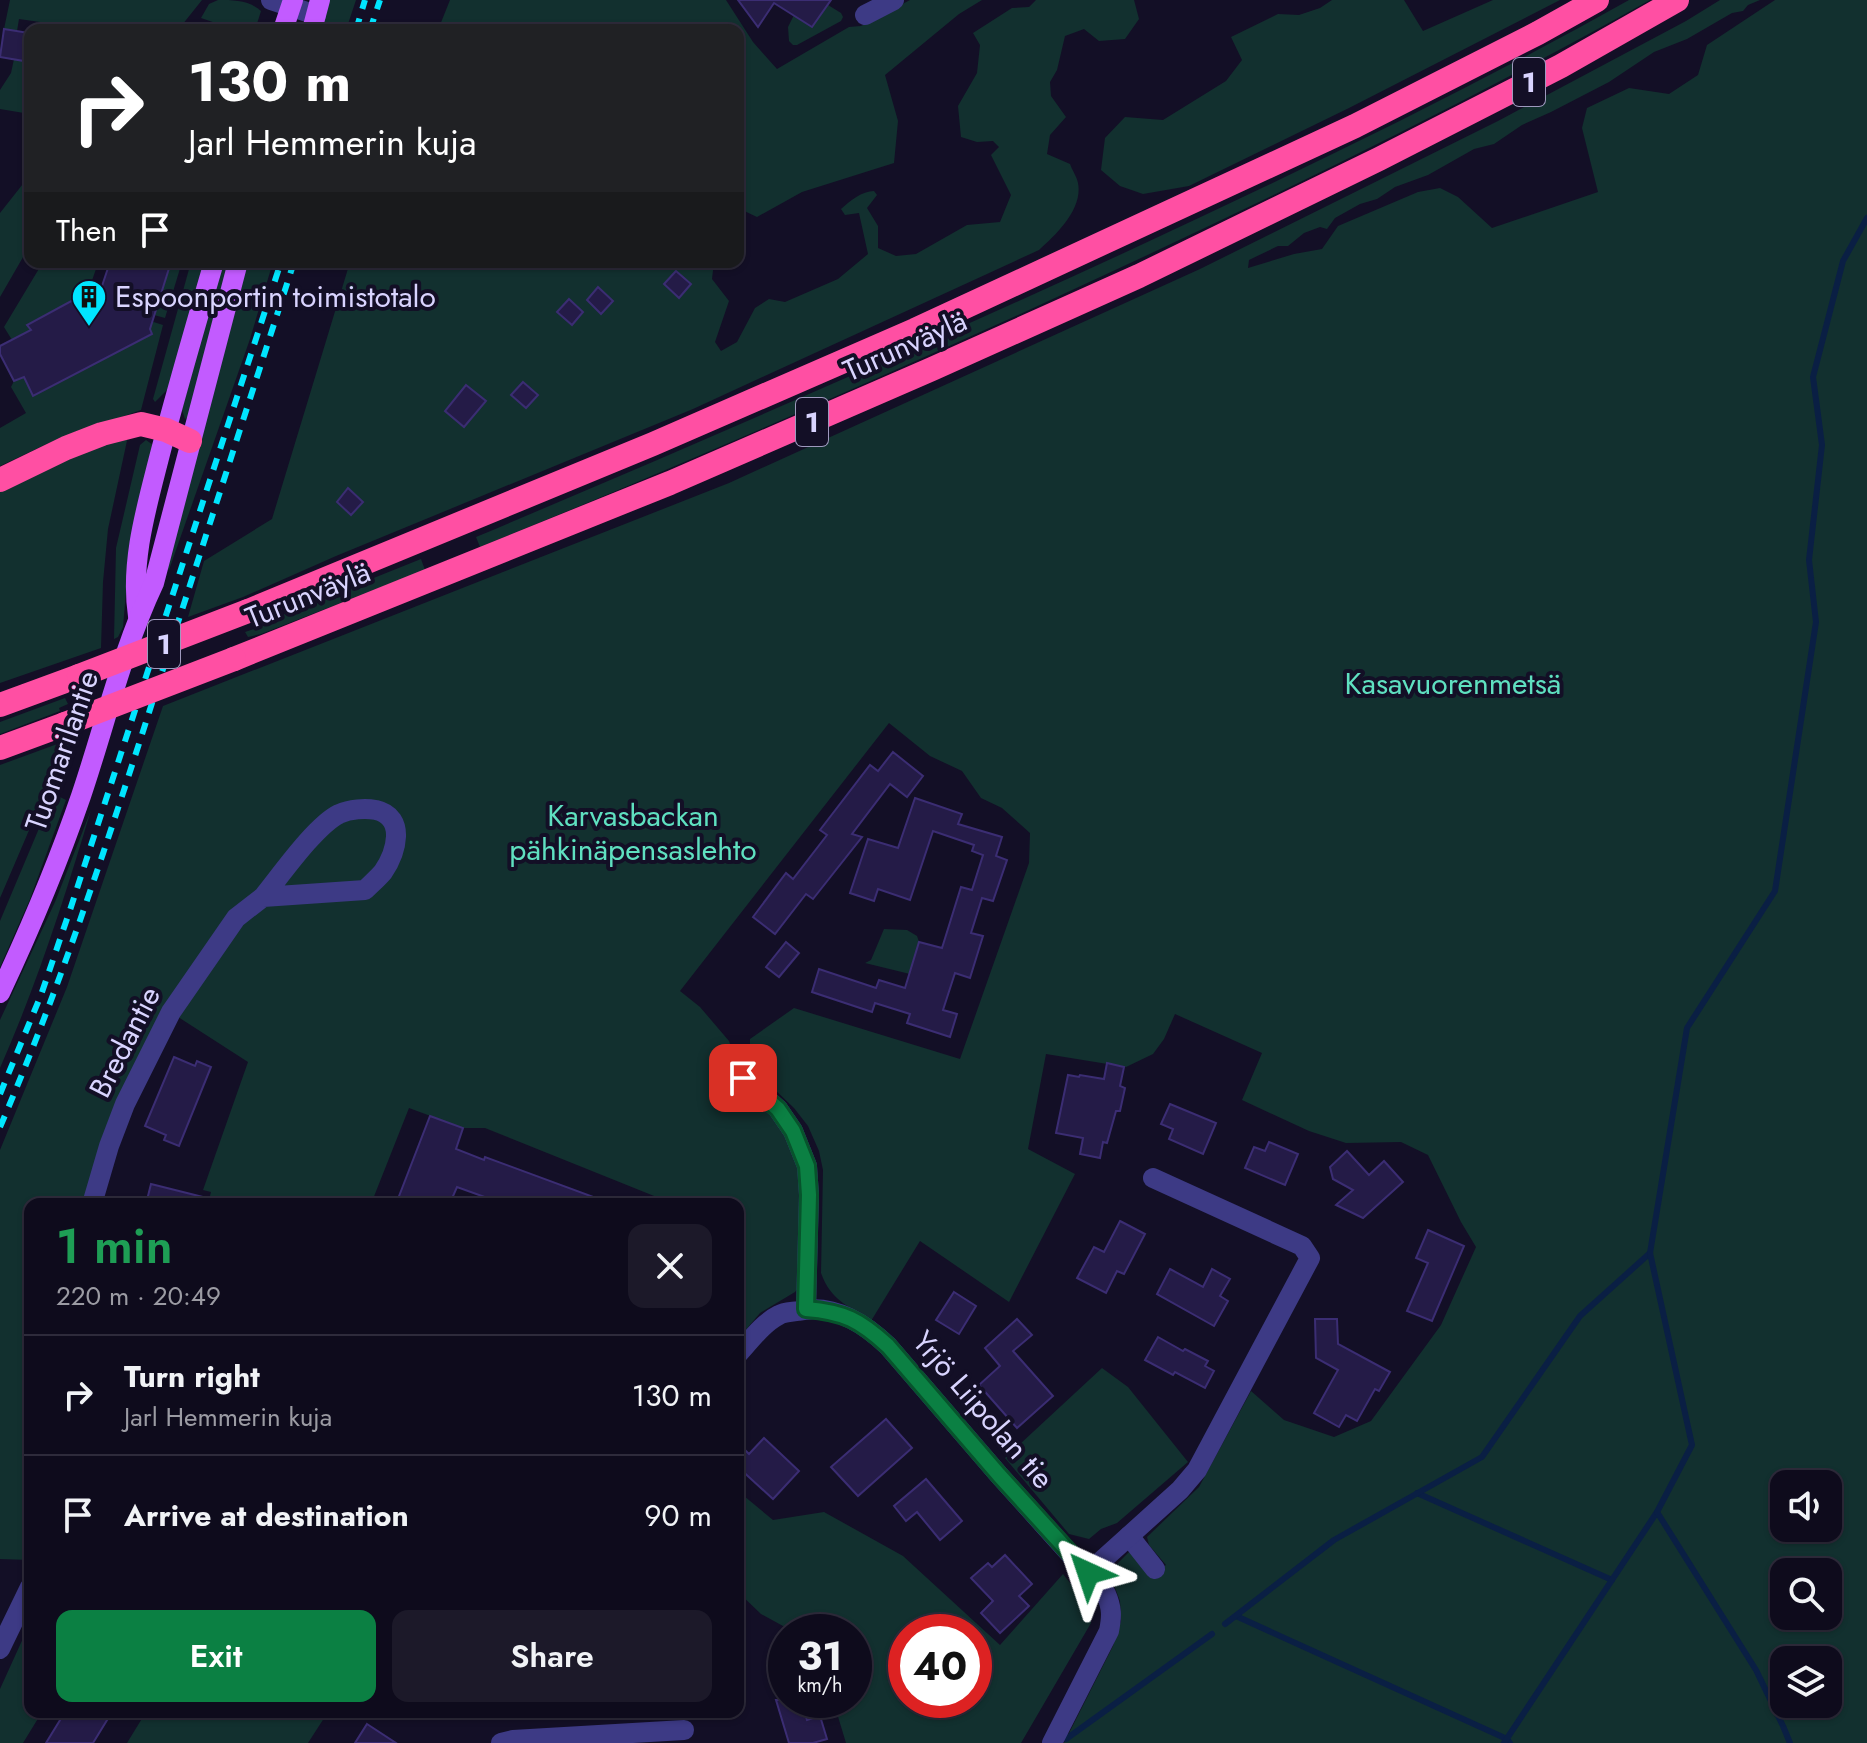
<!DOCTYPE html>
<html lang="en">
<head>
<meta charset="utf-8">
<style>
  :root { --surface:#0e0b1c; --page:#1c1929; --text:#f1f3f6; --muted:#9b9ba3; --line:#2e2b3b; --accent:#0b8043 }
  body { margin:0; font-family:Jost,sans-serif; background:var(--page); color:var(--text); height:100vh; display:flex; flex-direction:column; font-size:30px; white-space:nowrap }
  * { box-sizing:border-box; margin:0 }
  p { font-size:26px; color:var(--muted) }
  .icon { flex:none; width:44px; height:44px; fill:none; stroke:currentColor; stroke-width:2; stroke-linecap:round; stroke-linejoin:round }
  .map { position:relative; flex:1; overflow:hidden }
  .drawer { position:absolute; left:24px; top:1198px; width:720px; height:520px; display:flex; flex-direction:column; background:var(--surface); border-radius:16px; box-shadow:0 2px 6px #0004,0 0 0 2px var(--line) }
  .drawer>* { flex:none }
  .hud { position:absolute; left:24px; top:24px; width:720px; height:244px; border-radius:16px; box-shadow:0 2px 6px #0004,0 0 0 2px var(--line); background:#202124; color:#fff; overflow:hidden }
  .fabs { position:absolute; left:1770px; top:1470px; display:grid; gap:16px }
  .fabs a { display:grid; place-items:center; width:72px; height:72px; border-radius:16px; background:var(--surface); box-shadow:0 2px 6px #0004,0 0 0 2px var(--line); font-size:40px }
  .speed { position:absolute; left:768px; top:1614px; display:flex; gap:16px; font-size:40px; font-weight:700; text-align:center }
  .speed>* { display:grid; place-content:center; width:104px; height:104px; border-radius:50%; background:var(--surface); box-shadow:0 2px 6px #0004,0 0 0 2px var(--line); line-height:1 }
  .speed small { font-size:20px; font-weight:400 }
  .speed .limit { border:12px solid #d22; background:#fff; color:#111 }
  .pin { position:absolute; display:grid; place-items:center; width:68px; height:68px; color:#fff; margin:-34px; border-radius:16px; box-shadow:0 4px 12px #0006 }
  .me { position:absolute; width:88px; margin:-44px; rotate:318deg; stroke-linejoin:round; filter:drop-shadow(0 0 6px #0008) }
  .turn { display:flex; align-items:center; gap:28px; height:168px; padding:0 32px; font-size:36px }
  .turn .icon { width:104px; height:104px; stroke-width:2.5 }
  .turn b { display:block; font-size:56px; line-height:68px }
  .then { display:flex; align-items:center; height:76px; padding:0 32px; background:#0003; gap:16px; font-size:30px }
  .round { display:grid; place-items:center; flex:none; width:84px; height:84px; border-radius:16px; background:var(--page) }
  .overview { display:flex; align-items:center; justify-content:space-between; height:136px; padding:0 32px }
  h1 { font-size:48px; font-weight:600; line-height:60px; color:#1e9e55 }
  .action { display:flex; gap:16px; margin-top:auto; padding:16px 32px }
  .action a { flex:1; height:92px; border-radius:16px; background:var(--accent); color:#fff; font-size:32px; font-weight:600; line-height:92px; text-align:center }
  .action a+a { background:var(--page); color:var(--text) }
  ul { padding:0; list-style:none }
  li { display:flex; align-items:center; gap:24px; height:120px; padding:0 32px; border-top:2px solid var(--line) }
  li div { flex:1 }
  li b { display:block; font-size:30px }
  li em { font-style:normal }
  .map>svg:first-child { display:block }
  .green { fill:#12302f; fill-rule:evenodd }
  .lines { fill:none; stroke-linecap:round; stroke-linejoin:round }
  .stream { stroke:#0a1f44; stroke-width:6 }
  .building { fill:#241b47; stroke:#3b2d73; stroke-width:2 }
  .minor { stroke:#3d3a85; stroke-width:20 }
  .major { stroke:#c25bff; stroke-width:20 }
  .highway { stroke:#ff4fa3; stroke-width:24 }
  .rail { stroke:#00e5ff; stroke-width:6; stroke-dasharray:12 10; stroke-linecap:butt }
  .highway-bridge { stroke:#ff4fa3; stroke-width:24 }
  .route-casing { stroke:#07532c; stroke-width:20 }
  .route { stroke:#0b8043; stroke-width:14 }
  .labels { text-anchor:middle; stroke-width:8; stroke-linejoin:round; paint-order:stroke }
  .shield { fill:#130f26; stroke:#9e99be; stroke-width:2 }
  .shield-label { font-size:28px; font-weight:bold; fill:#d9d4ff }
  .poi-label { font-size:30px; fill:#d9d4ff; stroke:#130f26; text-anchor:start }
  .street-label { font-size:30px; fill:#d9d4ff; stroke:#130f26 }
  .park-label { font-size:30px; fill:#5fe0c0; stroke:#130f26 }
</style>
</head>
<body>
<div class="map">
<svg width="1867" height="1743" viewBox="0 0 1867 1743">
  <rect width="100%" height="100%" fill="#130f26"/>
  <g class="green">
    <polygon points="10,0 202,0 178,30 40,30 40,22 19,19 17,31 4,29"/>
    <path d="M218 0C234 0 249 0 261 11L255 30H236L201 18 209 4Z"/>
    <polygon points="328,0 356,0 346,30 319,30"/>
    <polygon points="450,0 726,0 753,42 777,69 849,27 861,26 910,0 982,0 959,14 885,75 898,121 894,163 802,192 757,217 738,208 738,30 438,30"/>
    <path d="M1036 0H1134L1139 19 1125 39 1099 41 1084 29 1065 36 1057 70 1050 82 1051 96 1066 117 1050 135 1047 154 1070 164C1072 170 1077 177 1078 183 1083 209 1057 234 1039 250L693 409 336 556 243 597 188 617 204 561 272 519 350 262H714L712 279 729 301 715 342 721 351 737 342 755 308 769 299 785 302 838 279 868 254 859 213 845 215 841 209C850 201 862 191 874 191L877 195 867 208 878 226V248L896 256 916 254 967 225 1000 222 1011 195 991 155 999 147 993 141 977 142 961 137 958 106 977 73 980 45 973 33 1012 8 1029 7Z"/>
    <polygon points="1332,0 1404,0 1423,31 1493,0 1560,0 1349,108 1189,186 1143,194 1120,186 1101,170 1105,138 1125,117 1163,120 1226,81 1242,60 1231,37 1278,14 1299,15 1320,8"/>
    <path d="M1629 0H1650C1448 113 1240 213 1029 310 848 392 665 472 480 547L476 537C694 445 911 351 1126 252 1296 173 1465 92 1629 0Z"/>
    <path d="M1720 0H1760L1748 5 1743 11 1732 13 1687 39 1654 52 1609 82 1551 112 1522 125 1494 144 1474 149 1428 175 1395 187 1377 199 1360 204 1335 218 1327 229 1320 227 1304 233 1288 246H1278L1249 260 1248 268 1294 254 1322 249 1338 226 1418 192 1440 188 1458 197 1492 228 1598 192 1582 128 1587 108 1629 88 1669 94 1698 75 1707 45 1775 0H1867V1743H1064L1113 1646 1121 1621 1120 1601 1109 1572 1129 1552 1154 1573 1166 1565 1149 1545 1147 1537 1199 1487 1251 1391 1284 1420 1334 1437 1371 1421 1441 1325 1476 1247 1461 1222 1428 1155 1401 1142 1346 1143 1309 1131 1242 1100 1262 1053 1175 1014 1164 1039 1153 1054 1126 1067 1046 1054 1028 1149 1075 1174 1009 1302 920 1241 871 1321C848 1305 831 1301 821 1273L823 1170 819 1151 808 1126 794 1108 754 1070 750 1060V1039L794 1008 960 1059 1029 863 1030 833 1002 808 981 798 962 771 930 756 889 723 680 991 700 1007 729 1041 735 1058 734 1070 736 1081 755 1096 783 1129 800 1169 798 1288 795 1292 760 1313 738 1339V1204H674L485 1128H463L409 1108 371 1204H208L211 1192 203 1190 248 1062 175 1015 192 966 86 1204H30V1560L0 1559V1150L67 987 163 706 729 483 1200 269 1498 121 1686 21ZM1784 1484H1828V1528H1784ZM1784 1572H1828V1616H1784ZM1784 1660H1828V1704H1784Z"/>
    <polygon points="828,5 841,13 843,17 841,21 797,45 793,45 789,41 788,27 794,15 812,27"/>
    <polygon points="27,41 30,41 30,114 0,109 0,90 11,73 14,59 24,61"/>
    <polygon points="30,175 30,245 0,297 0,213"/>
    <polygon points="43,262 84,262 96,269 88,292 28,324 31,330 12,340 4,327"/>
    <polygon points="171,262 182,262 165,318 154,315"/>
    <polygon points="191,262 205,262 171,386 155,402 153,399"/>
    <polygon points="220,262 231,262 188,417 185,419 182,410"/>
    <polygon points="247,262 273,262 250,339 169,570 165,567"/>
    <polygon points="144,319 163,325 141,410 51,442 0,466 0,428 26,413 11,387 14,381 24,377 33,395 152,334"/>
    <polygon points="128,436 108,529 103,582 101,648 0,683 0,488 32,471"/>
    <polygon points="146,440 153,445 129,557 123,627 118,637 114,639 116,548 140,445"/>
    <polygon points="421,559 425,570 407,577 261,634 248,637 245,632 254,629 254,626"/>
    <polygon points="65,698 68,704 59,708 60,711 0,734 0,722"/>
    <polygon points="71,739 68,754 48,786 0,898 0,765"/>
    <polygon points="56,795 66,800 30,899 0,967 0,921 48,807"/>
    <path d="M91 810C65 897 37 984 0 1068V1020L55 902Z"/>
    <polygon points="884,929 907,930 917,936 919,942 910,974 865,963 871,960"/>
    <polygon points="1102,1368 1128,1387 1188,1462 1117,1523 1101,1529 1089,1539 1069,1534 1005,1458"/>
    <path d="M738 1491 773 1520 824 1512 903 1556 1000 1645 1063 1574 1089 1607 1091 1623 1021 1743H846L833 1700H854V1632H794L761 1614 738 1592ZM906 1632H974V1700H906Z"/>
    <polygon points="30,1623 30,1712 42,1712 23,1743 0,1743 0,1689"/>
    <polygon points="146,1712 328,1712 308,1743 127,1743"/>
  </g>
  <g class="lines">
    <g class="stream">
      <polyline points="1417,1493 1612,1580"/>
      <polyline points="1236,1616 1507,1739 1510,1743"/>
      <polyline points="1225,1624 1334,1540 1482,1457 1580,1316 1650,1253"/>
      <polyline points="1066,1739 1212,1634"/>
      <polyline points="1504,1743 1657,1512"/>
      <polyline points="1790,1743 1783,1726 1756,1670 1657,1512 1692,1445 1650,1253 1687,1028 1775,891 1816,622 1809,560 1822,445 1813,377 1843,261 1867,218"/>
    </g>
  </g>
  <g class="building">
    <polygon points="738,0 831,0 812,27 774,3 758,27"/>
    <polygon points="4,29 29,33 24,61 0,57"/>
    <polygon points="110,262 171,262 150,329 152,334 33,396 24,377 14,381 0,354 0,346 31,330 27,325 77,298 83,282 101,289"/>
    <polygon points="676,271 691,284 679,298 664,284"/>
    <polygon points="598,287 613,301 601,314 587,300"/>
    <polygon points="569,299 583,312 572,325 557,312"/>
    <polygon points="523,382 538,395 526,408 511,395"/>
    <polygon points="466,385 486,401 464,427 445,411"/>
    <polygon points="348,488 363,502 351,515 337,502"/>
    <polygon points="893,752 923,776 907,797 890,784 852,834 862,837 813,899 806,894 775,934 753,917 786,873 793,879 827,835 820,830 870,765 878,771"/>
    <polygon points="915,798 962,814 958,824 1002,837 996,856 1007,860 993,901 982,898 971,933 983,936 970,978 955,973 943,1010 957,1014 950,1037 907,1023 910,1014 875,1003 872,1012 812,992 819,969 876,988 879,980 905,988 919,942 942,948 961,887 972,890 983,855 972,851 974,845 933,831 910,900 878,889 874,901 850,893 868,839 898,848"/>
    <polygon points="786,942 799,953 779,977 766,967"/>
    <polygon points="174,1057 195,1066 197,1061 211,1067 179,1146 164,1140 166,1135 145,1126"/>
    <polygon points="1107,1063 1124,1067 1120,1086 1125,1088 1120,1111 1116,1111 1107,1143 1103,1142 1100,1158 1080,1154 1083,1138 1056,1133 1068,1075 1079,1077 1080,1075 1104,1079"/>
    <polygon points="1170,1104 1216,1123 1203,1154 1169,1139 1173,1129 1161,1124"/>
    <polygon points="430,1116 463,1128 456,1149 484,1160 485,1157 607,1202 606,1204 504,1204 457,1187 450,1203 437,1198 434,1204 396,1204"/>
    <polygon points="1269,1142 1298,1154 1285,1185 1245,1168 1254,1147 1265,1151"/>
    <polygon points="1347,1151 1369,1175 1384,1161 1403,1182 1363,1218 1336,1205 1353,1190 1333,1179 1330,1167"/>
    <polygon points="151,1184 207,1198 206,1204 146,1204"/>
    <polygon points="1120,1221 1145,1234 1124,1274 1117,1271 1106,1293 1077,1278 1094,1247 1104,1252"/>
    <polygon points="1428,1230 1464,1246 1432,1321 1407,1311 1428,1263 1416,1258"/>
    <polygon points="1170,1269 1203,1287 1212,1269 1230,1279 1220,1296 1228,1301 1214,1326 1157,1294"/>
    <polygon points="954,1292 976,1306 959,1334 936,1320"/>
    <polygon points="1017,1319 1032,1335 1013,1351 1053,1396 1017,1428 979,1385 1000,1366 985,1348"/>
    <polygon points="1315,1319 1337,1319 1338,1344 1390,1372 1379,1391 1375,1389 1357,1421 1346,1415 1339,1427 1314,1413 1338,1370 1316,1358"/>
    <polygon points="1158,1337 1183,1351 1185,1349 1208,1361 1205,1366 1214,1371 1205,1388 1175,1372 1173,1375 1145,1360"/>
    <polygon points="886,1419 912,1448 858,1496 831,1467"/>
    <polygon points="764,1438 799,1471 773,1499 738,1467 738,1443 749,1454"/>
    <polygon points="926,1479 962,1521 940,1540 917,1512 906,1521 894,1506"/>
    <polygon points="1005,1555 1032,1584 1019,1596 1029,1606 1000,1633 981,1613 993,1601 971,1578 988,1563 992,1567"/>
    <polygon points="776,1700 801,1700 807,1720 820,1716 827,1739 813,1743 789,1743"/>
    <polygon points="65,1712 112,1712 93,1743 46,1743"/>
    <polygon points="367,1724 396,1743 355,1743"/>
  </g>
  <g class="lines">
    <g class="minor">
      <polyline points="271,0 316,15"/>
      <polyline points="865,15 894,0"/>
      <polyline points="743,1078 778,1109 793,1131 807,1166 809,1195 806,1309"/>
      <path d="M92 1204 109 1146 125 1104 171 1012 236 918 263 897 365 890C371 884 378 878 383 872 396 853 407 817 376 810 365 808 350 809 339 814 315 826 281 875 263 897"/>
      <path d="M738 1354C750 1341 763 1323 779 1315 784 1312 792 1312 798 1311 833 1303 864 1323 888 1346L999 1475 1106 1594C1112 1608 1112 1616 1109 1631L1052 1743"/>
      <polyline points="1129,1536 1155,1569"/>
      <polyline points="1088,1573 1180,1490 1197,1470 1310,1258 1302,1246 1153,1178"/>
      <polyline points="0,1649 30,1587"/>
      <polyline points="501,1743 513,1740 684,1730"/>
    </g>
    <g class="major">
      <polyline points="283,30 293,0"/>
      <polyline points="312,30 320,0"/>
      <path d="M138 616C130 563 146 509 159 458 176 392 195 327 214 262"/>
      <path d="M0 993C30 929 58 863 81 796 105 725 122 651 154 583L238 262"/>
    </g>
    <g class="highway">
      <polyline points="0,480 66,448 102,434 141,424 166,430 190,441"/>
      <polyline points="248,611 653,444 915,330 1355,126 1538,33 1597,0"/>
      <polyline points="234,659 670,483 932,369 1139,276 1379,159 1561,66 1677,0"/>
      <polyline points="0,705 79,676"/>
      <polyline points="0,748 65,724"/>
    </g>
    <g class="rail">
      <polyline points="356,30 365,0"/>
      <polyline points="370,30 380,0"/>
      <polyline points="0,1094 41,995 70,910 281,262"/>
      <path d="M0 1127C60 988 107 844 153 700 200 554 247 408 294 262"/>
    </g>
    <g class="highway-bridge">
      <polyline points="79,676 248,611"/>
      <polyline points="65,724 234,659"/>
    </g>
  </g>
  <g class="lines">
    <defs>
      <path id="route" d="M743 1078 778 1109 793 1131 807 1166 809 1195 806 1309C844 1312 860 1320 888 1346L999 1475 1088 1573"/>
    </defs>
    <use href="#route" class="route-casing"/>
    <use href="#route" class="route"/>
  </g>
  <defs>
    <symbol id="building-pin" viewBox="-11 -11 22 30"><path d="M0 17L-7.5 6A9.5 9.5 0 1 1 7.5 6Z" fill="#00e5ff" stroke="#130f26"/><path d="M-4-6H4V6H1V3H-1V6H-4ZM-2.5-4.3h1.7v1.8h-1.7ZM.8-4.3h1.7v1.8H.8ZM-2.5-1h1.7V.8h-1.7ZM.8-1h1.7V.8H.8Z" fill="#111"/></symbol>
  </defs>
  <g fill-rule="evenodd">
    <use href="#building-pin" x="69" y="277" width="40" height="54"/>
  </g>
  <g class="labels">
    <g class="shield">
      <rect x="1513" y="58" width="32" height="48" rx="6"/>
      <rect x="796" y="398" width="32" height="48" rx="6"/>
      <rect x="148" y="620" width="32" height="48" rx="6"/>
    </g>
    <g class="shield-label">
      <text x="1529" y="92">1</text>
      <text x="812" y="432">1</text>
      <text x="164" y="654">1</text>
    </g>
    <g class="poi-label">
      <text x="115" y="307">Espoonportin toimistotalo</text>
    </g>
    <g class="street-label">
      <text transform="translate(905 346) rotate(-24)" y="10">Turunväylä</text>
      <text transform="translate(308 595) rotate(-22)" y="10">Turunväylä</text>
      <text transform="translate(62 751) rotate(-71)" y="10">Tuomarilantie</text>
      <text transform="translate(125 1042) rotate(-63)" y="10">Bredantie</text>
      <text transform="translate(983 1410) rotate(49)" y="10">Yrjö Liipolan tie</text>
    </g>
    <g class="park-label">
      <text x="1453" y="694">Kasavuorenmetsä</text>
      <text x="633" y="826">Karvasbackan<tspan x="633" dy="34">pähkinäpensaslehto</tspan></text>
    </g>
  </g>
</svg>
<div class="fabs">
<a><svg class="icon" aria-label="sound" viewBox="0 0 24 24"><path d="M4 9h4l5-4v14l-5-4H4zM17 9q2 3 0 6"/></svg></a>
<a><svg class="icon" aria-label="search" viewBox="0 0 24 24"><circle cx="10" cy="10" r="6"/><path d="M15 15l6 6"/></svg></a>
<a><svg class="icon" aria-label="layers" viewBox="0 0 24 24"><path d="M12 4l9 5-9 5-9-5zM3 14l9 5 9-5"/></svg></a>
</div>
<div class="speed"><div>31<small>km/h</small></div><div class="limit">40</div></div>
<div class="pin" style="left:743px;top:1078px;background:#d93025"><svg class="icon" aria-label="arrive" viewBox="0 0 24 24"><path d="M6 21V4h12l-3 4 3 4H6"/></svg></div>
<svg class="me" style="left:1088px;top:1573px" viewBox="-20 -20 40 40"><path d="M0-17L14 15 0 8-14 15z" fill="#0b8043" stroke="#fff" stroke-width="4"/></svg>
<div class="hud">
<div class="turn"><svg class="icon" aria-label="right" viewBox="0 0 24 24"><path d="M7 20v-9h11M14 6l5 5-5 5"/></svg><div><b>130 m</b>Jarl Hemmerin kuja</div></div>
<div class="then">Then<svg class="icon" aria-label="arrive" viewBox="0 0 24 24"><path d="M6 21V4h12l-3 4 3 4H6"/></svg></div>
</div>
<section class="drawer">
<div class="overview"><div><h1>1 min</h1><p>220 m · 20:49</p></div><a class="round"><svg class="icon" aria-label="close" viewBox="0 0 24 24"><path d="M6 6l12 12M18 6L6 18"/></svg></a></div>
<ul>
<li><svg class="icon" aria-label="right" viewBox="0 0 24 24"><path d="M7 20v-9h11M14 6l5 5-5 5"/></svg><div><b>Turn right</b><p>Jarl Hemmerin kuja</p></div><em>130 m</em></li>
<li><svg class="icon" aria-label="arrive" viewBox="0 0 24 24"><path d="M6 21V4h12l-3 4 3 4H6"/></svg><div><b>Arrive at destination</b></div><em>90 m</em></li>
</ul>
<div class="action"><a>Exit</a><a>Share</a></div>
</section>
</div>
</body>
</html>
